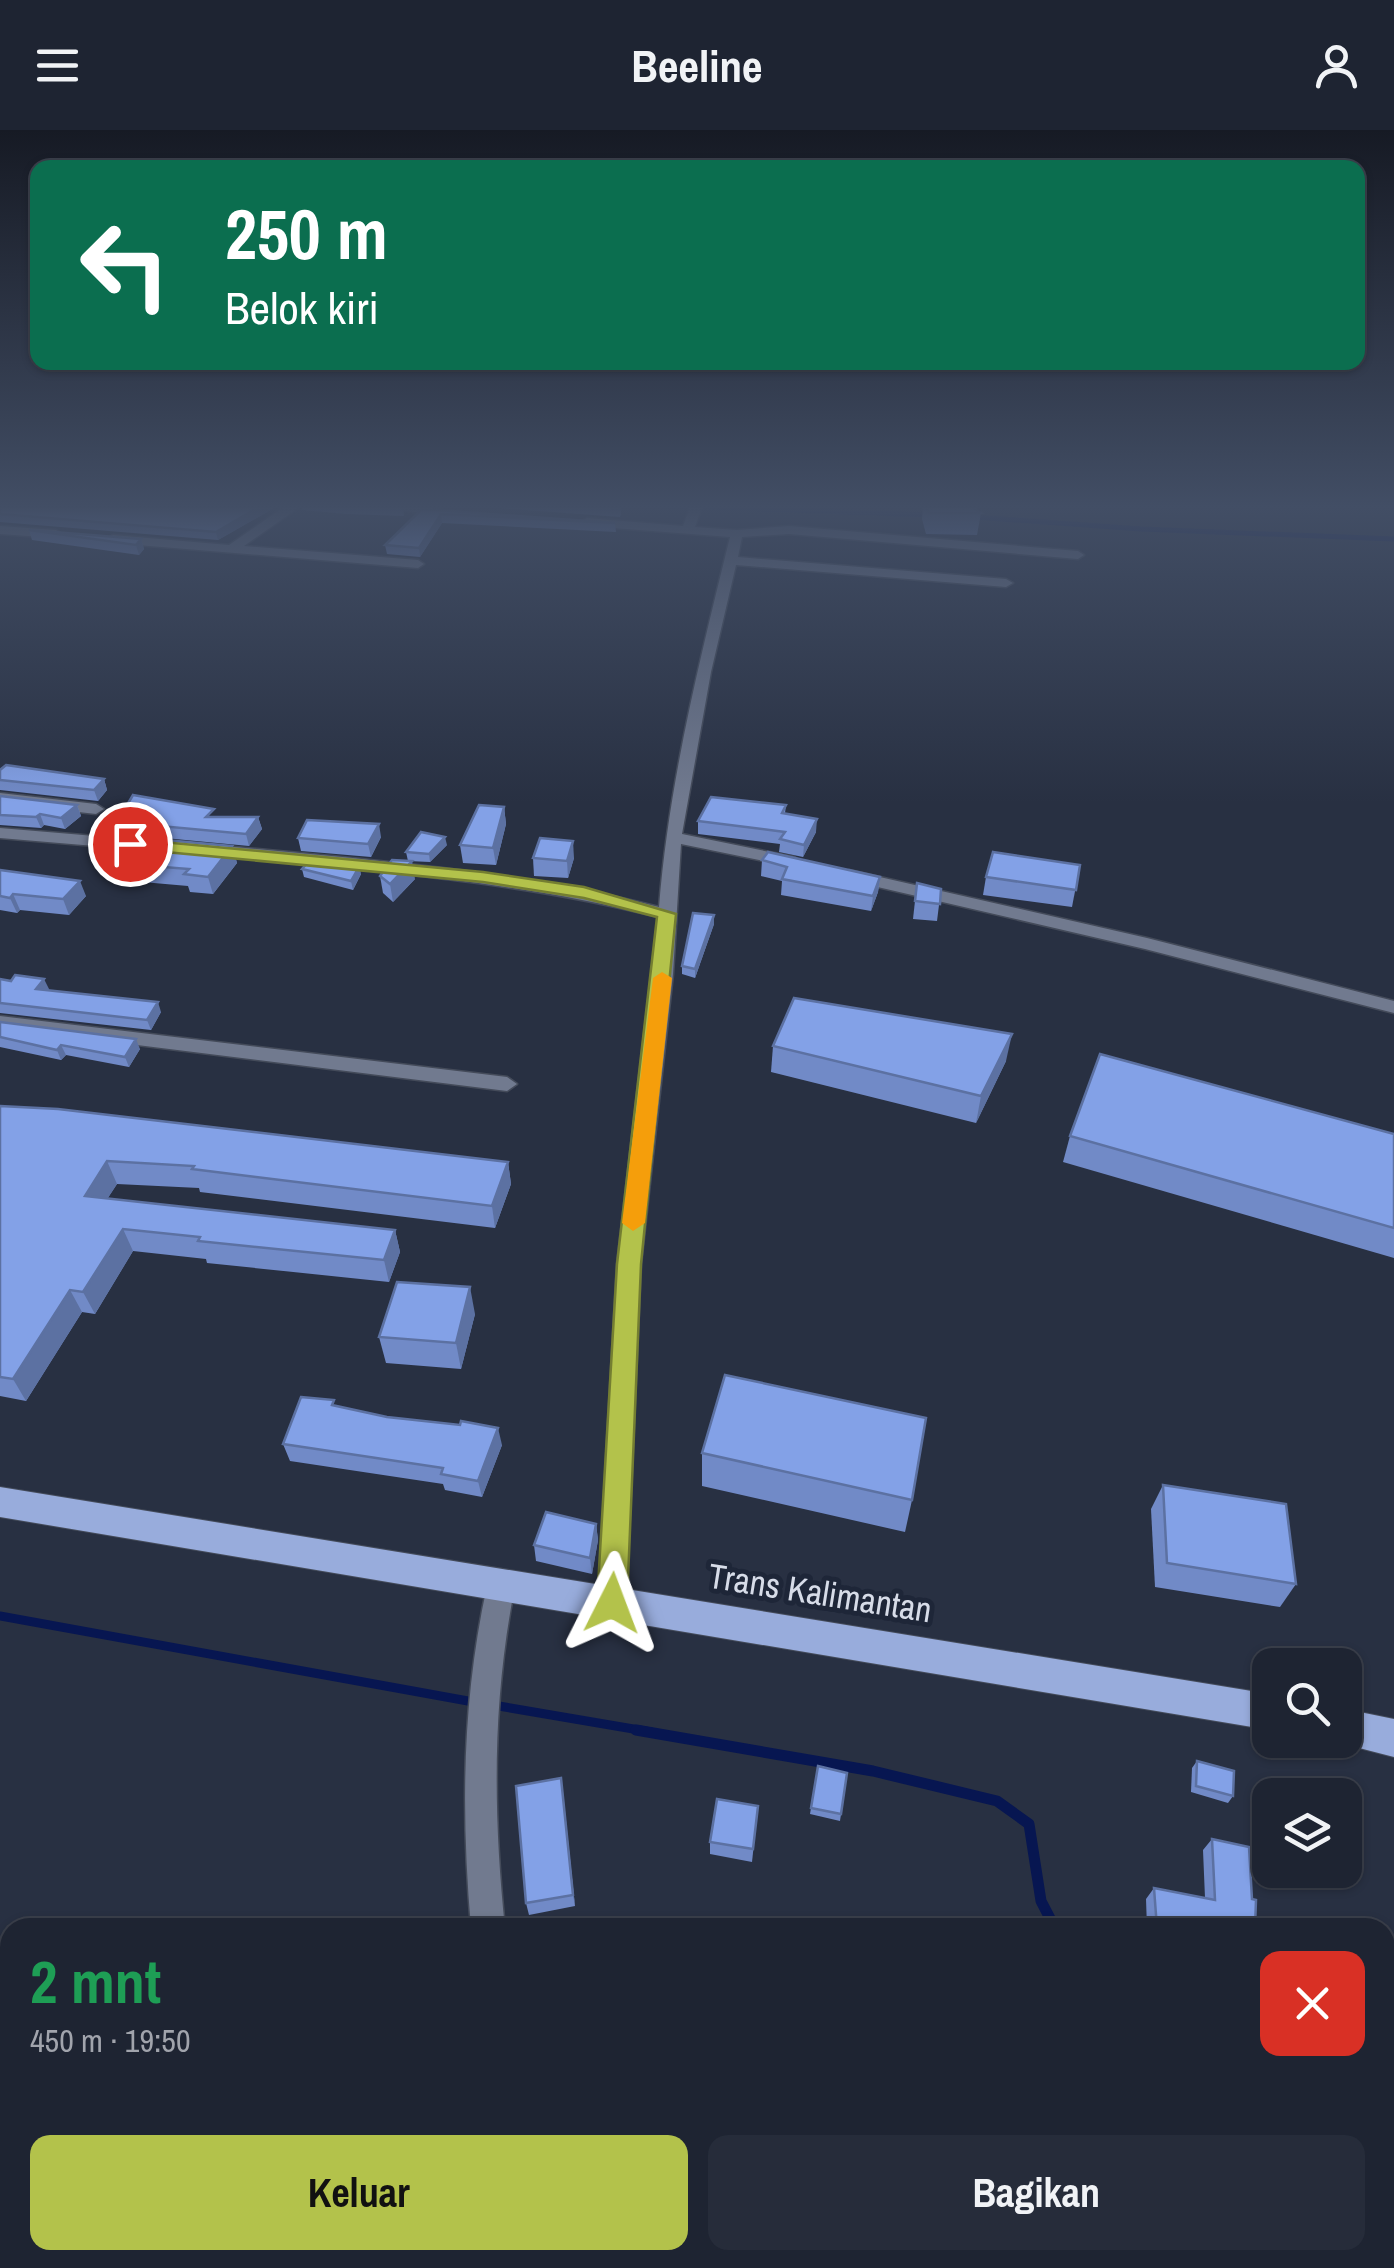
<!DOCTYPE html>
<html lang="id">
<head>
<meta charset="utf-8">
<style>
  :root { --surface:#1e2432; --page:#262c3a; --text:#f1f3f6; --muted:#a1a4ac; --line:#3c414d; --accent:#b3c24b }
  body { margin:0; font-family:"Archivo Narrow",sans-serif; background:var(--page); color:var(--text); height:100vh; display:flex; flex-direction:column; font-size:38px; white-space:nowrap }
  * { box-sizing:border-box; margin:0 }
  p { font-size:32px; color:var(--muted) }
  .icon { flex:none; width:55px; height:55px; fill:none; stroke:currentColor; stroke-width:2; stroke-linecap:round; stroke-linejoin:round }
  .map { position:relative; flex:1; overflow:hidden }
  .panel { position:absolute; left:0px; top:1788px; width:1395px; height:352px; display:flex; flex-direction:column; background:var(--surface); border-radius:30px 30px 0 0; box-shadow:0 2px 8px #0004,0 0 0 2px var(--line) }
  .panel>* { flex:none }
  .guide { position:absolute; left:30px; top:30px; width:1335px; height:210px; border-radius:20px; box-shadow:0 2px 8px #0004,0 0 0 2px var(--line); background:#0b6e4f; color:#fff; overflow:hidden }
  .buttons { position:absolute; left:1252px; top:1518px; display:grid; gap:20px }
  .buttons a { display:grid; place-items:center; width:110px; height:110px; border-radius:20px; background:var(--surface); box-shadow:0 2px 8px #0004,0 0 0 2px var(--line); font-size:50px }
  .pin { position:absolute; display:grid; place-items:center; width:85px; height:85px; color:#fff; margin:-42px; border:5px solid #fff; border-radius:50%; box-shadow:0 2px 10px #0007 }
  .me { position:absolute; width:110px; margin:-55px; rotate:3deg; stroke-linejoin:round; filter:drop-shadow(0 0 8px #0008) }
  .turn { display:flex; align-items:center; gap:35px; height:210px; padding:0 30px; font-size:45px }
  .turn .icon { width:130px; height:130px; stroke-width:2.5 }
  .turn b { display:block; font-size:70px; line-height:85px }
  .round { display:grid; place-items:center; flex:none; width:105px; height:105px; border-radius:20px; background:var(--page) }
  .summary { display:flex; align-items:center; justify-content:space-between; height:170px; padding:0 30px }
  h1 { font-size:60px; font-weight:800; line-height:75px; color:#1e9e55 }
  .action { display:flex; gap:20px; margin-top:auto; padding:20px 30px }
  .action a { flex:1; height:115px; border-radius:20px; background:var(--accent); color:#111; font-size:40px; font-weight:800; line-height:115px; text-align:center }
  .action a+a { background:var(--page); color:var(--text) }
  header { display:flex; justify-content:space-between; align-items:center; height:130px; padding:0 30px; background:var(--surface); font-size:45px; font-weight:800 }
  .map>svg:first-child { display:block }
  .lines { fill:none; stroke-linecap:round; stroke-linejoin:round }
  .stream-far2 { stroke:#071651; stroke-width:5 }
  .stream-far1 { stroke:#071651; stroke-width:9 }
  .stream { stroke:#071651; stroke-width:11 }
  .minor-casing { stroke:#444b5a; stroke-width:3 }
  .trunk-casing { stroke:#444b5a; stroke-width:2 }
  .minor { fill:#717a8f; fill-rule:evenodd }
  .trunk { fill:#98acdc; fill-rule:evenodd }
  .wall { fill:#718ac7 }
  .shaded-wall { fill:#5c71a2 }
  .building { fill:#83a1e7; stroke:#5c71a2; stroke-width:2.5 }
  .route { fill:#b3c24b; stroke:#747e31; stroke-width:2.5 }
  .slow { fill:#f59e0b }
  .labels { text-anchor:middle; stroke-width:10; stroke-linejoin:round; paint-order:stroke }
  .near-street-label { font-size:35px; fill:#d7dce8; stroke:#1e2638 }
</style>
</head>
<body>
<header><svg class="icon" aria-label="menu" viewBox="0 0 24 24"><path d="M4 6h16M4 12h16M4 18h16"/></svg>Beeline<svg class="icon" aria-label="person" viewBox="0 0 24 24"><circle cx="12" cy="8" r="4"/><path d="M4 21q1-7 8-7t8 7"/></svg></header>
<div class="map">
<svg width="1394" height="2138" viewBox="0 0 1394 2138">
  <rect width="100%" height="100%" fill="#283042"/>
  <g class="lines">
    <g class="stream-far2">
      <polyline points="623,374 930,385"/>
      <polyline points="974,387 1141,399 1394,409"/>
    </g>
    <g class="stream-far1">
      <polyline points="0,1486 479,1573"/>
      <polyline points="493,1575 651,1602"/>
    </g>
    <g class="stream">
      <polyline points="636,1600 873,1641 997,1671 1029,1694 1041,1771 1055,1798"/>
      <polyline points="1385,1973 1394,1976"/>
    </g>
    <defs>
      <g id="minor">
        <polygon points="288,374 304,374 244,416 418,430 424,434 418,438 113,413 107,409 113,405 229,415"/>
        <polygon points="341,374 395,374 456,382 450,386"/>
        <path d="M691 374H703L695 397 737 400 789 396 1078 421 1084 425 1078 429 789 404 742 407 738 427 1006 449 1013 453 1006 457 736 435 711 542 682 704 794 727 803 732 794 737 681 714 673 844 641 1134 626 1473 622 1482 612 1486 602 1482 598 1473 617 1134 658 787C509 749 356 740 203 724L194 719 203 714C356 729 510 739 659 777 669 651 700 529 730 407L587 396 581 392 587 388 683 396Z"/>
        <polygon points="0,396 56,400 62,404 56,408 0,404"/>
        <polygon points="0,663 96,674 104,679 96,684 0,673"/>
        <polygon points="0,698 166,712 175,717 166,722 0,708"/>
        <polygon points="849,740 1147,808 1394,871 1394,883 1145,819 843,749 840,745"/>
        <polygon points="0,886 507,947 517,954 507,961 0,898"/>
        <path d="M501 1443 511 1447 515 1456C492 1571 493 1682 505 1798H471C461 1681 462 1570 487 1456L491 1447Z"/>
        <polygon points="0,2093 10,2095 10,2130 18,2130 0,2131"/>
        <polygon points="133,2130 254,2130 257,2138 136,2138"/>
        <polygon points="497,2130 535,2130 536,2138 498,2138"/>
      </g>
      <g id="trunk">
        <polygon points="0,1357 1270,1564 1270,1600 0,1387"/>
        <polygon points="1345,1579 1394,1589 1394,1627 1332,1611 1345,1610"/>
      </g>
    </defs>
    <use href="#minor" class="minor-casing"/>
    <use href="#trunk" class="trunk-casing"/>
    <use href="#minor" class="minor"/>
    <use href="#trunk" class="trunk"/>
  </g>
  <g class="wall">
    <polygon points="0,374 281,374 218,410 0,392"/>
    <polygon points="301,374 359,374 403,377 404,386 347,384 302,380"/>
    <polygon points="446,374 612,374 621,375 621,384 620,387"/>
    <polygon points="923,374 967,374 981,383 977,405 926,404 922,389"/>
    <polygon points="422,379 615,393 616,402 442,393 420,427 387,424 385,415"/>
    <polygon points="29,400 141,409 144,419 139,425 32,410"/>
    <polygon points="0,640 104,649 107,660 98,671 0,660"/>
    <polygon points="0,666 77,675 81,686 65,699 44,695 41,698 0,695"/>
    <polygon points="786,675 785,683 816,702 803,727 779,722 780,714 698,704 698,691"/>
    <polygon points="504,677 506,694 496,735 463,733 460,715"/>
    <polygon points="216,687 258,687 262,699 249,716 122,704 117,692"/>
    <polygon points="381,707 371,727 301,721 298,708"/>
    <polygon points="447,715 430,732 408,731 406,722"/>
    <polygon points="232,716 237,733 213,764 190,762 188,756 131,751 125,734"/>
    <polygon points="533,728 574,728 568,748 534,746"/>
    <polygon points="762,730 880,747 878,762 871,781 781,765 782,751 761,746"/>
    <polygon points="1080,735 1072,777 983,765 986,747"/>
    <polygon points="302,739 361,744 353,760 304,747"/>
    <polygon points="0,740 86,766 69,785 20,780 17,783 0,780"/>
    <polygon points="380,746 415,749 393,772 383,763"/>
    <polygon points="917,753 941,759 937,791 913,789"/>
    <polygon points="714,785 714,794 695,848 682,844 682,836"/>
    <polygon points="0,849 49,859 48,860 161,882 151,900 0,883"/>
    <polygon points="0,892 140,919 129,937 66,925 61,930 0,917"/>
    <polygon points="773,916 1006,931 976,993 771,942"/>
    <polygon points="0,976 508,1032 511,1054 495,1098 200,1062 199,1058 117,1054 107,1069 395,1100 400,1122 389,1152 207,1133 206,1129 133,1121 95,1184 82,1182 26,1271 0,1266"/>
    <polygon points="1394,1004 1394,1128 1063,1032 1070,1006"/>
    <polygon points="475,1184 461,1239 386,1233 379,1207"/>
    <polygon points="283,1314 502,1315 482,1367 445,1360 443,1354 290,1331"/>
    <polygon points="702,1323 912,1370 905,1402 702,1356"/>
    <polygon points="1163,1355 1296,1454 1280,1477 1155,1457 1151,1379"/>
    <polygon points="596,1394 598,1410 592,1444 536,1431 534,1415"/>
    <polygon points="1197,1631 1233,1666 1228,1673 1191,1662 1192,1638"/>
    <polygon points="818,1636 847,1643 840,1691 810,1684"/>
    <polygon points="561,1648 575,1776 529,1785 526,1773"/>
    <polygon points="758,1676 752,1732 710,1724 710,1712"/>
    <polygon points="1212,1709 1252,1769 1255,1798 1147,1798 1146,1769 1154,1758 1205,1768 1203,1720"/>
    <rect x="1024" y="2130" width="77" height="8"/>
    <polygon points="1146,2130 1269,2130 1287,2133 1287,2130 1385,2130 1394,2138 1146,2138"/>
  </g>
  <g class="shaded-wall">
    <polygon points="264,374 281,374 218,410 216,402"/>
    <polygon points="441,384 442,393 420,427 419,418"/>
    <polygon points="141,409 144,419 139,425 136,415"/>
    <polygon points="104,649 107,660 98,671 94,660"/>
    <polygon points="77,675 81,686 65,699 61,688"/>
    <polygon points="504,677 506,694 496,735 493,718"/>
    <polygon points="40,684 44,695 41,698 36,687"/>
    <polygon points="258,687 262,699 249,716 246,704"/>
    <polygon points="817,689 816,702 803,727 804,715"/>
    <polygon points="379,694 381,707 371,727 368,714"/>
    <polygon points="445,707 447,715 430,732 429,724"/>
    <polygon points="573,711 574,728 568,748 567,731"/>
    <polygon points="232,716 237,733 213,764 208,747"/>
    <polygon points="412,731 415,749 393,772 390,754"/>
    <polygon points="360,735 361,744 353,760 351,751"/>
    <polygon points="880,747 878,762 871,781 873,766"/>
    <polygon points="80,751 86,766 69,785 63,769"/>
    <polygon points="13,764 20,780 17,783 10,768"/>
    <polygon points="714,785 714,794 695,848 695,839"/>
    <polygon points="44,849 49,859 40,869 36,859"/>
    <polygon points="158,872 161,882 151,900 147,890"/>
    <polygon points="1012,904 1006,931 976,993 981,966"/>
    <polygon points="136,909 140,919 129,937 125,927"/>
    <polygon points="61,915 66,925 61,930 57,920"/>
    <polygon points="107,1031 117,1054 95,1088 85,1066"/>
    <polygon points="508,1032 511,1054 495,1098 492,1076"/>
    <polygon points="123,1099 133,1121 95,1184 83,1162"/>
    <polygon points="395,1100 400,1122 389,1152 384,1130"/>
    <polygon points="470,1157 475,1184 461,1239 456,1213"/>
    <polygon points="70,1160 82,1182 26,1271 13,1249"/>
    <polygon points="498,1298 502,1315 482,1367 478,1351"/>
    <polygon points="596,1394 598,1410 592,1444 590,1428"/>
    <polygon points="561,1648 563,1662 575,1776 573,1765"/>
  </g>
  <g class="building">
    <polygon points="0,374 264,374 216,402 0,384"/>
    <polygon points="331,374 359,374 403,377 346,376"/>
    <polygon points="559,374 612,374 621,375 620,379"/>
    <polygon points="926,374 967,374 981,383 929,383"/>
    <polygon points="422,379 615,393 441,384 419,418 385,415"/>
    <polygon points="29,400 141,409 136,415"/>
    <polygon points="6,635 104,649 94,660 0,650 0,640"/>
    <polygon points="133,665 214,679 206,687 258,687 246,704 117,692"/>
    <polygon points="0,666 77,675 61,688 40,684 36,687 0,685"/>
    <polygon points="711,667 786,675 782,683 817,689 804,715 780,709 785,702 698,691"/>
    <polygon points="479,675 504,677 493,718 460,715"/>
    <polygon points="307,690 379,694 368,714 298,708"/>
    <polygon points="421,702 445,707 429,724 406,722"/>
    <polygon points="143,708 232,716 208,747 184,744 189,739 125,734"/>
    <polygon points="540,708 573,711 567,731 533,728"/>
    <polygon points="768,722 880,747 873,766 782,749 787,737 762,730"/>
    <polygon points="993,722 1080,735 1076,760 986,747"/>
    <polygon points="392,730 412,731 390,754 380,746"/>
    <polygon points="309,731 360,735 351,751 302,739"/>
    <polygon points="0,740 80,751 63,769 13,764 10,768 0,766"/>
    <polygon points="917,753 941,759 940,774 915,771"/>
    <polygon points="693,783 714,785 695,839 682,836"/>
    <polygon points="15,845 44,849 36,859 158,872 147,890 0,873 0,849 11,851"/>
    <polygon points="794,868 1012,904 981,966 773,916"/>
    <polygon points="0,892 136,909 125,927 61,915 57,920 0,907"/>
    <polygon points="1100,924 1394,1004 1394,1098 1070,1006"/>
    <polygon points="0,976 58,979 508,1032 492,1076 192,1039 194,1036 107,1031 85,1066 395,1100 384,1130 198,1111 200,1107 123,1099 83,1162 70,1160 13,1249 0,1247"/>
    <polygon points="397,1152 470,1157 456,1213 379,1207"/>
    <polygon points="725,1245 926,1288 912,1370 702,1323"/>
    <polygon points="301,1267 334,1270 332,1275 387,1287 460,1295 461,1291 498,1298 478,1351 441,1344 443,1338 283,1314"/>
    <polygon points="1163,1355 1286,1374 1296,1454 1167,1433"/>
    <polygon points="546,1382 596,1394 590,1428 534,1415"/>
    <polygon points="1197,1631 1234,1641 1233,1666 1196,1656"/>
    <polygon points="818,1636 847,1643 841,1684 811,1678"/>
    <polygon points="561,1648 573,1765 526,1773 516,1656"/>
    <polygon points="717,1669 758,1676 753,1719 710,1712"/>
    <polygon points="1212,1709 1249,1717 1252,1769 1256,1770 1255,1798 1216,1798 1190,1789 1190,1798 1157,1798 1154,1758 1215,1770"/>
    <polygon points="1385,2121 1394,2124 1394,2138 1157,2138 1157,2130 1232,2130 1245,2134 1245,2130 1269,2130 1301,2136 1301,2130 1385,2130"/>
    <rect x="1032" y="2130" width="69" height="8"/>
  </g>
  <linearGradient id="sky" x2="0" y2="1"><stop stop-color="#161a24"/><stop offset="0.56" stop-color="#424e65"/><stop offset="1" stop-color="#424e65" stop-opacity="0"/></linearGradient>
  <rect width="1394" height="673" fill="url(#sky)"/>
  <polygon class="route" points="130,709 483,742 584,757 676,784 641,1134 627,1473 622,1482 612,1486 602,1482 597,1473 617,1134 657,787 584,768 483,752 123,718 121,714"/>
  <polygon class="slow" points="662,842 672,848 645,1093 633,1101 622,1093 653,848"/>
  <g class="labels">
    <g class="near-street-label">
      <text transform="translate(820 1463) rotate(9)" y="12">Trans Kalimantan</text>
    </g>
  </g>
</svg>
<div class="buttons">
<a><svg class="icon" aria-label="search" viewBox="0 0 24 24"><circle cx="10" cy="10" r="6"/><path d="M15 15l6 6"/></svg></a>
<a><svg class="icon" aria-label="layers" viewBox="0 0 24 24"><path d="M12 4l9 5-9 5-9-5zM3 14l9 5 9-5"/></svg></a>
</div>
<div class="pin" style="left:130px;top:714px;background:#d93025"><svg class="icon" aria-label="arrive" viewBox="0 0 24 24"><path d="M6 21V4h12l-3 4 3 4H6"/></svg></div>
<svg class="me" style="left:612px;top:1473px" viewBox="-20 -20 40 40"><path d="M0-17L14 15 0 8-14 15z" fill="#b3c24b" stroke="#fff" stroke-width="4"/></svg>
<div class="guide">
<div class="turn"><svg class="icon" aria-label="left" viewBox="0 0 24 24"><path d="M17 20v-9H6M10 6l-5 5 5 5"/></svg><div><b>250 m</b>Belok kiri</div></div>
</div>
<section class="panel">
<div class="summary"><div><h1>2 mnt</h1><p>450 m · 19:50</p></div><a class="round" style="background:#d93025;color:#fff"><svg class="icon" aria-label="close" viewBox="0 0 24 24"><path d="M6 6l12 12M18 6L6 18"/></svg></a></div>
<div class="action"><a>Keluar</a><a>Bagikan</a></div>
</section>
</div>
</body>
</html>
